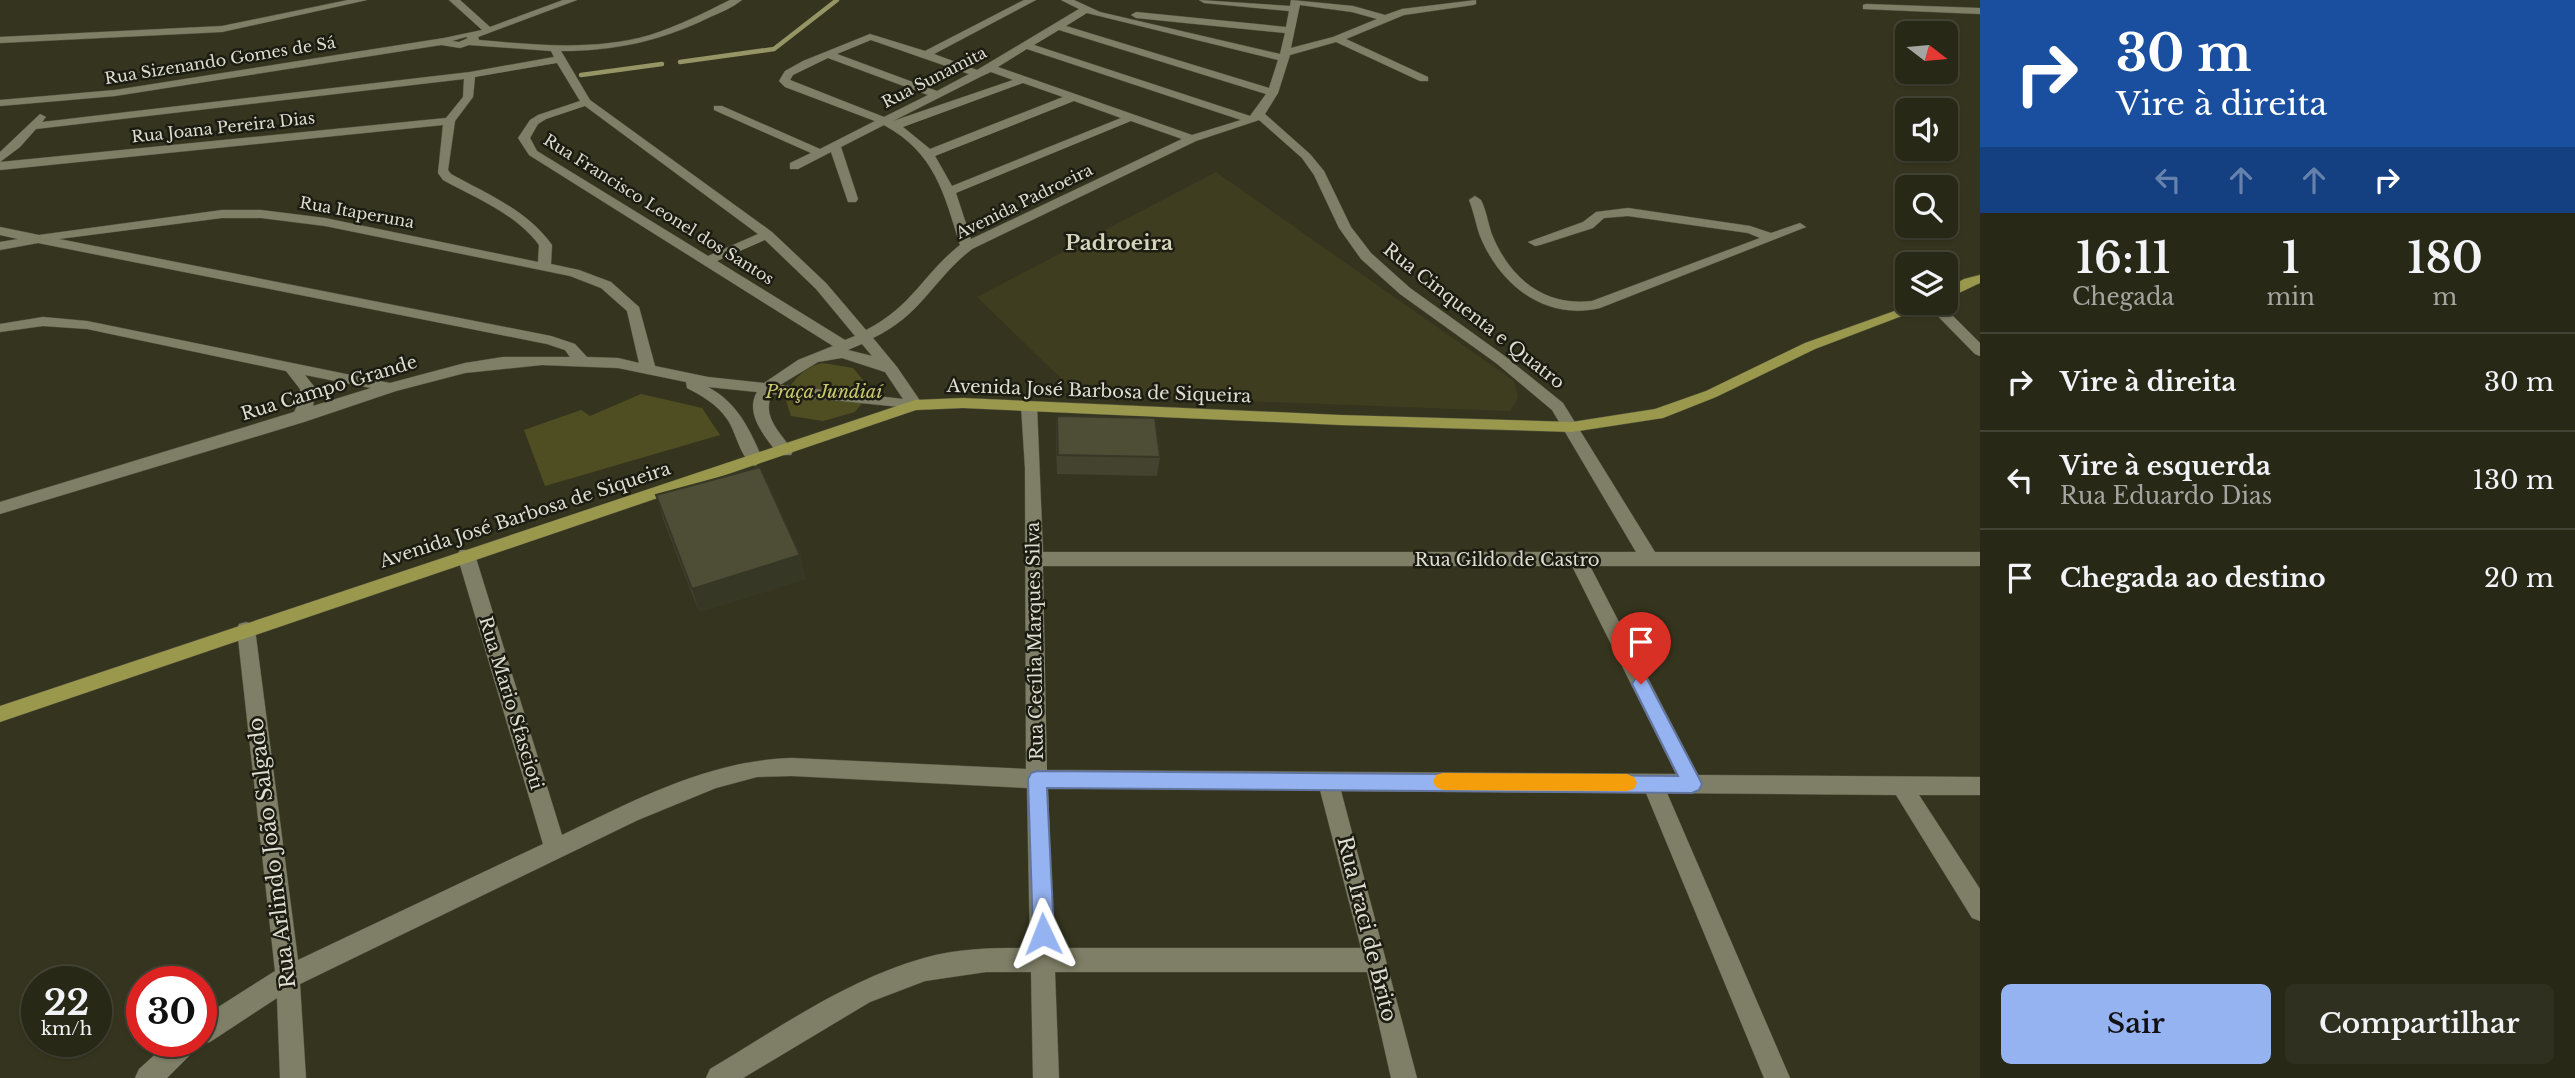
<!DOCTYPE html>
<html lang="pt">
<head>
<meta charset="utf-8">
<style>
  :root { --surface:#282817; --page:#303020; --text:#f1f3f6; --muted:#a5a6a1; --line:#444436; --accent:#95b2f1 }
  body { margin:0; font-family:"Libre Baskerville",serif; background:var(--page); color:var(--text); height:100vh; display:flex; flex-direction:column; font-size:26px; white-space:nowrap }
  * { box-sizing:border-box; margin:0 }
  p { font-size:23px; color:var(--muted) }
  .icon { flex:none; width:38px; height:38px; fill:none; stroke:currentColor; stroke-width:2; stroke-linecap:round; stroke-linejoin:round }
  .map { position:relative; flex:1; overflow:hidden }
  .sheet { display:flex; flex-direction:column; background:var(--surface); width:595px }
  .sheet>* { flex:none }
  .top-card { background:#1a4fa0; color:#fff; overflow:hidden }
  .needle { width:46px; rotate:106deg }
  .fabs { position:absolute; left:1895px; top:21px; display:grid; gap:14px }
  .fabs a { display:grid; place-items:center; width:63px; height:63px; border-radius:10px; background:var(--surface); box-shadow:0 2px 5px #0004,0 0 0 2px var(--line); font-size:35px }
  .speed { position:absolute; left:21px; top:966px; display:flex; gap:14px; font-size:35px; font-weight:700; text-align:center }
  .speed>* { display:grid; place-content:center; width:91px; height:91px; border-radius:50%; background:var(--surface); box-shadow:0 2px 5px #0004,0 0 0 2px var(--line); line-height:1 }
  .speed small { font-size:18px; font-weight:400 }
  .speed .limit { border:10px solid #d22; background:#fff; color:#111 }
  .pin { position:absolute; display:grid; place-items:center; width:60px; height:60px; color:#fff; margin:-72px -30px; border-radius:50% 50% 50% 0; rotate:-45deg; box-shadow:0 0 7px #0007 }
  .pin .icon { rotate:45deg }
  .me { position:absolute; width:77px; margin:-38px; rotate:358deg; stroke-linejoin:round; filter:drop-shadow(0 0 5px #0008) }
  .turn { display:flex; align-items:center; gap:24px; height:147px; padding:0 21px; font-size:32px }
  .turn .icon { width:91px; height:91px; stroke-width:2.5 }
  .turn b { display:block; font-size:49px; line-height:60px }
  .lanes { display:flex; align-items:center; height:66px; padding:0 21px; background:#0003; justify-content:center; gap:35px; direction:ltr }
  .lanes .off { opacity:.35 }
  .eta { display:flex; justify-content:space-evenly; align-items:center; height:119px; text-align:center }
  .eta b { font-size:42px; font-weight:600; line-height:49px }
  .button { display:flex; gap:14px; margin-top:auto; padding:14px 21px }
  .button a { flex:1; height:80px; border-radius:10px; background:var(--accent); color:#111; font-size:28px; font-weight:600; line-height:80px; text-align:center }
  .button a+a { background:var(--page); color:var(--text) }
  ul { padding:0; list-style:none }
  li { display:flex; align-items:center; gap:21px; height:98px; padding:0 21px; border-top:2px solid var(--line) }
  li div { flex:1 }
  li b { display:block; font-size:26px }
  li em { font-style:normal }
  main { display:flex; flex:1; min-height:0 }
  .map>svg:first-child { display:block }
  .built { fill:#3e3d20 }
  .green { fill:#4f4e22 }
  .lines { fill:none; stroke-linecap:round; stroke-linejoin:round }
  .stream { stroke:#969566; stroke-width:4.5 }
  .minor-casing { stroke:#53523f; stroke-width:1 }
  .major-casing { stroke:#53523f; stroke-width:1 }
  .minor { fill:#7f7f67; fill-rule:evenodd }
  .major { fill:#99984d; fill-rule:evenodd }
  .wall { fill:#43432f }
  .shaded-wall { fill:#373726 }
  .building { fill:#4e4e37; stroke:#373726; stroke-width:2 }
  .route { fill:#95b2f1; stroke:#61749d; stroke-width:2 }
  .slow { fill:#f59e0b }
  .labels { text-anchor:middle; stroke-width:5; stroke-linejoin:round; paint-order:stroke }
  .far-street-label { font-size:16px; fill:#ddddd0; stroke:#1c1c12 }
  .street-label { font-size:18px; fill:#ddddd0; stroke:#1c1c12 }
  .park-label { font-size:18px; font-style:italic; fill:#cac96f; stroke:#1c1c12 }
  .far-district-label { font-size:21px; font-weight:bold; fill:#d3d4b9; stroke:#1c1c12 }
  .near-street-label { font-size:21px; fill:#ddddd0; stroke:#1c1c12 }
</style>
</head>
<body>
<main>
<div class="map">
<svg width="1980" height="1078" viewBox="0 0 1980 1078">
  <rect width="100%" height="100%" fill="#35351f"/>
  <polygon class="built" points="1216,172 1514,381 1518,398 1510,411 1078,395 977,297"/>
  <g class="green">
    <path d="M823 363 853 368 872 391 855 412 823 421 791 416 784 394C794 380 805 366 823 363Z"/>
    <polygon points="641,394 702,408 720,435 545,486 524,430 581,410 590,416"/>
  </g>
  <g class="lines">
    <g class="stream">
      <polyline points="680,62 774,49 837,0"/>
      <polyline points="581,75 662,64"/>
    </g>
    <defs>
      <g id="minor">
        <polygon points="348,0 367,0 222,32 0,43 0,37 222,26"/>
        <path d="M449 0H460L490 27 563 0H577L478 37 479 40C535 45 595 51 650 35 678 26 704 13 730 0H742C732 8 719 13 708 18 661 41 614 51 561 51L590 100 772 232 826 283 866 330C913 306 923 274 960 245 944 193 935 153 884 125L841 147 858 199 856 202H848L831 152 798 169H790V163L811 153 714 110V106H722L820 149 875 121 785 87 779 81 785 71 803 61 870 34 925 51 1024 0H1036L934 54 977 70 1079 9 1061 0H1074L1100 12 1280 54 1285 33 1136 18 1131 15 1136 12 1286 27 1289 11 1204 3 1199 0 1290 6 1291 0 1353 6 1385 15 1402 9 1476 0V4L1473 5 1404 15 1346 39 1428 77V81H1420L1336 42 1290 55 1278 93 1265 114 1310 154 1324 171 1351 227 1371 253 1410 288 1506 357 1563 403 1655 552H1980V566H1590L1698 775 1980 777V795H1919L1980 889V921L1972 918 1896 795 1667 793 1790 1078H1764L1646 793 1341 791 1417 1078H1391L1367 972H1055L1059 1078H1033L1031 972H986L925 981 870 1002 743 1078H706L710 1069C779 1028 846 980 924 958 958 948 995 948 1030 948L1027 788 792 776 757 777 716 788 638 820 300 984 306 1078H280L277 998 210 1042 200 1045 167 1078H135L139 1069 170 1041H201V1018L275 971 237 629 239 624 246 622 253 624 255 629 298 960 543 844 457 555 460 550H472L475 555 562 835C635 800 710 760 792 758L1026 769 1025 468 1021 406 1029 401 1037 406 1043 552H1636L1552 410 1496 363 1400 294 1361 259 1339 228 1314 175 1302 158 1259 120 1196 141 972 249C932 280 923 314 873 338L897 367 923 405 920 409 772 394C761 417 781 433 793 451L791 455H779C766 438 744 414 757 392L708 387C738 403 750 430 763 460L755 466C741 461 736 431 727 419 717 404 702 396 687 388L686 382 618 368 542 365 465 373 396 391 304 422 0 514V502L294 412 299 402 300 389 286 371 87 329 43 326 0 332V324L43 317 87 321 390 383 465 363 503 357H570L565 350 547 344 38 243 0 250V242L18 239 0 235V227L39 235 222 210H261L325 218 538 262 539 245C516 214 476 198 443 180L438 173 443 125 0 170V162L446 118 463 97 464 79 36 129 20 147 0 162V152L40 114 46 117 42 122 470 72 554 57 551 51 469 45 460 48 441 45 115 96 0 106V100L115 90 444 38 482 30ZM1300 5 1352 12 1377 19 1333 37 1291 48ZM1087 13 1278 60 1269 88 1066 26ZM1059 30 1266 94 1250 116 1034 45ZM466 37 468 38 459 42 452 41ZM871 40 969 74 937 91 837 54ZM1027 49 1241 120 1192 135 998 67ZM828 58 928 95 884 117 790 80 793 75ZM557 63 580 101 538 115 530 120 518 138 529 155 833 346 798 360 764 383 708 377 655 366 639 307 611 282 579 270 551 264 552 245C527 210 487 194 451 174L448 170 455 121 473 97 475 77ZM991 72 1013 80 893 121 982 76ZM1023 83 1063 97 930 149 903 127ZM1074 101 1121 118 952 186 935 156ZM585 106 758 234 708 256 537 151 530 138 538 124 546 119ZM1131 121 1182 139 971 239 956 193ZM222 218H261L325 226 570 276 601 288 627 311 639 363 618 358 587 357 575 344 551 336 59 239ZM765 240 816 289 855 336 845 340 717 261ZM862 344 872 356 848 350ZM842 358 885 372 903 399 780 385 818 362ZM305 375 371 388 313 406 316 389ZM1043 566H1572L1676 774 1047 770ZM1048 788 1320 790 1361 948H1054Z"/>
        <polygon points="1866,4 1980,8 1980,14 1863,9 1863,5"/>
        <path d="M1475 196 1481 200C1487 212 1488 225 1493 237 1511 279 1545 307 1592 301L1760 238 1748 233 1628 216 1604 218 1593 228 1540 245 1535 246 1528 242 1583 222 1596 212 1628 208 1750 226 1771 233 1800 223 1806 227 1600 308C1545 321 1500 285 1480 236 1476 225 1474 212 1469 200Z"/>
        <polygon points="1925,303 1940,303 1980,343 1980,356 1975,354"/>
      </g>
      <g id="major">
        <polygon points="1980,275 1980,283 1946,299 1946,289 1964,279"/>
        <polygon points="1917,303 1936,303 1815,349 1716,397 1663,418 1572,432 1340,425 963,408 916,410 0,722 0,706 915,400 963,398 1340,415 1572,422 1655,409 1706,391 1805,343"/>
      </g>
    </defs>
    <use href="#minor" class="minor-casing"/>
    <use href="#major" class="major-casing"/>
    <use href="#minor" class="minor"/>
    <use href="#major" class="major"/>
  </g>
  <g class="wall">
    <polygon points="1057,416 1160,457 1157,476 1057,474 1056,434"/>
    <polygon points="656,495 800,555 805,579 699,612 663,519"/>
  </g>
  <polygon class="shaded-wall" points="800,555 805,579 699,612 692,589"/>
  <g class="building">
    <polygon points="1057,416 1155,418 1160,457 1058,455"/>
    <polygon points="760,467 800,555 692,589 656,495"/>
  </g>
  <polygon class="route" points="1641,677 1647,679 1699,778 1702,784 1699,790 1692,793 1047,788 1054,934 1051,942 1043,945 1036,942 1033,934 1028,779 1031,773 1037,771 1678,776 1632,684 1635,679"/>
  <polygon class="slow" points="1443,773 1627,774 1634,777 1637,783 1634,789 1627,791 1443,790 1436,787 1433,781 1436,775"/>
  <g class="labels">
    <g class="far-street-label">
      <text transform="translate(220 60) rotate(-9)" y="6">Rua Sizenando Gomes de Sá</text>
      <text transform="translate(934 77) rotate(-27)" y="6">Rua Sunamita</text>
      <text transform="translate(223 127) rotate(-6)" y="6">Rua Joana Pereira Dias</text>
      <text transform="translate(1024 201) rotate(-26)" y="6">Avenida Padroeira</text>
      <text transform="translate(659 209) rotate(32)" y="6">Rua Francisco Leonel dos Santos</text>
      <text transform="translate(357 212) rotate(10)" y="6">Rua Itaperuna</text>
    </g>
    <g class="street-label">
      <text transform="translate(1474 316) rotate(38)" y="6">Rua Cinquenta e Quatro</text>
      <text transform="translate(329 388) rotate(-17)" y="6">Rua Campo Grande</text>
      <text transform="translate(1099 391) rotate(2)" y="6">Avenida José Barbosa de Siqueira</text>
      <text transform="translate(525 515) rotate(-18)" y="6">Avenida José Barbosa de Siqueira</text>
      <text x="1507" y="566">Rua Gildo de Castro</text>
      <text transform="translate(1035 641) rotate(-91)" y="6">Rua Cecília Marques Silva</text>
      <text transform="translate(511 703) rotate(73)" y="6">Rua Mario Sfascioti</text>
    </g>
    <g class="park-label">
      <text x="824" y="398">Praça Jundiaí</text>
    </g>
    <g class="far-district-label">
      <text x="1119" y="250">Padroeira</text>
    </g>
    <g class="near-street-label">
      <text transform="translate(272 853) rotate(-97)" y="7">Rua Arlindo João Salgado</text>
      <text transform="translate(1367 929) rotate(76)" y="7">Rua Iraci de Brito</text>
    </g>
  </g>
</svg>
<div class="fabs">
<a><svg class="needle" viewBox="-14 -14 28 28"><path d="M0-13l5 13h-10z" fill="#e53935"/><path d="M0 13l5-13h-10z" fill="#a5a6a1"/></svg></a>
<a><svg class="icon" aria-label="sound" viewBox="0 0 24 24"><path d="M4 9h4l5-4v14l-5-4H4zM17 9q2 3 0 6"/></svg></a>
<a><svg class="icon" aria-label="search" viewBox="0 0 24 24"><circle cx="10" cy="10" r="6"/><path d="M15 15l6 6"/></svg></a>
<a><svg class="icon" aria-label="layers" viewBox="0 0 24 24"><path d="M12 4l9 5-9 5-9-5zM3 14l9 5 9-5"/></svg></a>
</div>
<div class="speed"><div>22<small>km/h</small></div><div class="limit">30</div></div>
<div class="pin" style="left:1641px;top:684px;background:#d93025"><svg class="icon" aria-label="arrive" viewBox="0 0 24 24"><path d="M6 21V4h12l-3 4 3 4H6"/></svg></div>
<svg class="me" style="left:1043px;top:934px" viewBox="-20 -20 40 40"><path d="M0-17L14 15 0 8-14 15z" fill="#95b2f1" stroke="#fff" stroke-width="4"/></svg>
</div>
<section class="sheet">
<div class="top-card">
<div class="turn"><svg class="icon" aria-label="right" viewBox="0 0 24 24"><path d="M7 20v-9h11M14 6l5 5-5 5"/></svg><div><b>30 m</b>Vire à direita</div></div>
<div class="lanes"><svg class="icon off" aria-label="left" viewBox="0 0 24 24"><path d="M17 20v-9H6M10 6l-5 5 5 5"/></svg><svg class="icon off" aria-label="ahead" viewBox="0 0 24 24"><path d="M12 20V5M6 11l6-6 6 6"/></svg><svg class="icon off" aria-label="ahead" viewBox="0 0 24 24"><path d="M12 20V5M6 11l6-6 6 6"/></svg><svg class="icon" aria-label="right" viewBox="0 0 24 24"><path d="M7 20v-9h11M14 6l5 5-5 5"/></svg></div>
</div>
<div class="eta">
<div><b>16:11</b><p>Chegada</p></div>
<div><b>1</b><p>min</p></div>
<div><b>180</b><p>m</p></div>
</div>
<ul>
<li><svg class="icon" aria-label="right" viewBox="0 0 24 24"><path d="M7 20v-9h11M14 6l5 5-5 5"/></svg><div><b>Vire à direita</b></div><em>30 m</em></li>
<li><svg class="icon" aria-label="left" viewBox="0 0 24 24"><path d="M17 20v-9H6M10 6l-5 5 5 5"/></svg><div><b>Vire à esquerda</b><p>Rua Eduardo Dias</p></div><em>130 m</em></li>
<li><svg class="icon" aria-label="arrive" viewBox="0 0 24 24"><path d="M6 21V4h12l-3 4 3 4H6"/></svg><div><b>Chegada ao destino</b></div><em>20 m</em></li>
</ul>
<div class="button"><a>Sair</a><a>Compartilhar</a></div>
</section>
</main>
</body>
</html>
